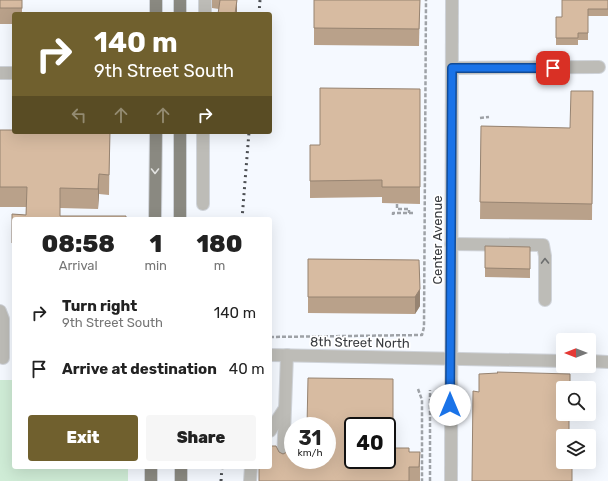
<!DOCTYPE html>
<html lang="en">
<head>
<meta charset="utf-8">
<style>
  :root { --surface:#fff; --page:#f6f6f6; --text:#222; --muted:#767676; --accent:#70602e }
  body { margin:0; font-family:Rubik,sans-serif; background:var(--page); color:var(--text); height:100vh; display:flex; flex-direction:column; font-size:15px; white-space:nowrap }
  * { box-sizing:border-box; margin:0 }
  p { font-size:13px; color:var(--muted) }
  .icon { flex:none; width:22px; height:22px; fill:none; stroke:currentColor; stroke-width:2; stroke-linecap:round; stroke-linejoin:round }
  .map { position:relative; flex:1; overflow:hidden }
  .drawer { position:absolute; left:12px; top:217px; width:260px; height:252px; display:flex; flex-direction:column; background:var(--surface); border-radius:4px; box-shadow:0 4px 16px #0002 }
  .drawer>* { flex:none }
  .banner { position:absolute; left:12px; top:12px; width:260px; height:122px; border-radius:4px; box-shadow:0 4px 16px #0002; background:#70602e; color:#fff; overflow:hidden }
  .needle { width:26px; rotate:270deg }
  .controls { position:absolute; left:556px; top:333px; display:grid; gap:8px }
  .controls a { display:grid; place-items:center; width:40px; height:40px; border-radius:4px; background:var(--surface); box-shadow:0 4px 16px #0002; font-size:20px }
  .speed { position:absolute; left:284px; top:417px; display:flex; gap:8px; font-size:20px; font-weight:700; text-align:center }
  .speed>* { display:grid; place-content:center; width:52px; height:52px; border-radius:50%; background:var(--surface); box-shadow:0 4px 16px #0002; line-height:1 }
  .speed small { font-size:10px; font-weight:400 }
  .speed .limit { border:2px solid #111; border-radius:6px; background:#fff; color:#111 }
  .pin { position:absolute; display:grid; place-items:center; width:34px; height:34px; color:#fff; margin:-17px; border-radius:8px; box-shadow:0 2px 6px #0006 }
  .me { position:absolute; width:44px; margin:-22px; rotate:0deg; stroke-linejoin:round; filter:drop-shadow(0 0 3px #0008) }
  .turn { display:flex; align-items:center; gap:14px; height:84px; padding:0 16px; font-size:18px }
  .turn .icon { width:52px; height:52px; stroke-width:2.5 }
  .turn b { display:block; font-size:28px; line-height:34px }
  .lanes { display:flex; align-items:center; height:38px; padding:0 16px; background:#0003; justify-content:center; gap:20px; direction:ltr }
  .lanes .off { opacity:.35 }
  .eta { display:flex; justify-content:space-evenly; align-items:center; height:68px; text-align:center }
  .eta b { font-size:24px; font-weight:800; line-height:28px }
  .primary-button { display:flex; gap:8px; margin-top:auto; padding:8px 16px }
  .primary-button a { flex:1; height:46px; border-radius:4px; background:var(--accent); color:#fff; font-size:16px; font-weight:800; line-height:46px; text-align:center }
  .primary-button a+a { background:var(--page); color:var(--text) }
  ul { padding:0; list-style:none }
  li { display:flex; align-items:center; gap:12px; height:56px; padding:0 16px }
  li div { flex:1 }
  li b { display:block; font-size:15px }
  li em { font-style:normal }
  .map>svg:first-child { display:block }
  .green { fill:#cfecd6 }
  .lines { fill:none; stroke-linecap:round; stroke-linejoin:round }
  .minor-casing { stroke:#cfd3d9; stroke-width:14 }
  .major-casing { stroke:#cfd3d9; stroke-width:14 }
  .path { stroke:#9ea2a7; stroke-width:2.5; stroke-dasharray:4 2; stroke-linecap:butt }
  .minor { stroke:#bdbcb7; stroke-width:12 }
  .major { stroke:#8a8981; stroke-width:12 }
  .rail { stroke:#4d5054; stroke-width:3; stroke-dasharray:2 4; stroke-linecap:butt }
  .wall { fill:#b9a18a }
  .shaded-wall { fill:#968371 }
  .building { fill:#d7bba1; stroke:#968371; fill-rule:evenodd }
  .oneway { stroke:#e2e2e0 }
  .oneway2 { stroke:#6d6f6f }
  .route-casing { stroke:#114b97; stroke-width:10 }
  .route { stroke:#1a73e8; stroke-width:7 }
  .labels { text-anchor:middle; stroke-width:3.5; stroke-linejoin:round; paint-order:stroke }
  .street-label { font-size:13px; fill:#383b3f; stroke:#fff }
</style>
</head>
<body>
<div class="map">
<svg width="608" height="481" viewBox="0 0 608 481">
  <rect width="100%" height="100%" fill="#f5f9ff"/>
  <polygon class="green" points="0,380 14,380 14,467 128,467 128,481 0,481"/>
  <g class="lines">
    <defs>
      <g id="minor">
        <polyline points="205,14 205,0"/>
        <polyline points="452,68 599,67"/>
        <polyline points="0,73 14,73"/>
        <polyline points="203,204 203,132"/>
        <polyline points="451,244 543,245 545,256 545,300"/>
        <polyline points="0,311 3,319 3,358"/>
        <polyline points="270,355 563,361"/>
        <polyline points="589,361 608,362"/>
        <polyline points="270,431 285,408"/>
        <polyline points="283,463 287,355"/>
        <polyline points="250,481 251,467"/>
        <polyline points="451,481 452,0"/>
      </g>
      <g id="major">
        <polyline points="156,14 156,0"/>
        <polyline points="180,14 180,0"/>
        <polyline points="180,132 180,219"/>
        <polyline points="155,219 156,132"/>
        <polyline points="181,467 181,481"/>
        <polyline points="151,481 151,467"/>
      </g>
    </defs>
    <use href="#minor" class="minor-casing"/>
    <use href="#major" class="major-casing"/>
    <g class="path">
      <polyline points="480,118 489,117"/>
      <polyline points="397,204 397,209 409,209 409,213"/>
      <polyline points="393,215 393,213 413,213 413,215"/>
      <polyline points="270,337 422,335 424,327 426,0"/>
      <polyline points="418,389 422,400 422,481"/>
      <polyline points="430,481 430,390"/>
    </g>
    <use href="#minor" class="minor"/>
    <use href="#major" class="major"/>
    <g class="rail">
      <polyline points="259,14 260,0"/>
      <polyline points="242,219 249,132"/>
      <polyline points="221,481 222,467"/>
    </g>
  </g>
  <g class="wall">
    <polygon points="0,0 22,0 22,14 14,14 14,24 0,24"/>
    <polygon points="212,0 237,0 237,9 219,9 212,8"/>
    <polygon points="420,0 419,46 314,45 314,28"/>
    <polygon points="608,0 608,16 588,16 588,40 578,40 578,45 556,45 556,17 562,17"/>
    <polygon points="420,89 420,204 382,203 382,197 310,198 310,145 320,145"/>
    <polygon points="593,91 592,220 480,219 481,126 570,128"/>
    <polygon points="0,130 110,132 109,195 99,194 98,209 60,208 14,219 14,263 12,263 12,214 26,215 26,207 0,207"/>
    <polygon points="485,246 530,247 530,278 485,277"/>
    <polygon points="308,259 419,260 420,306 415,314 308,313"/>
    <polygon points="393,448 409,452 420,452 420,481 259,481 279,452 283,454 289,451"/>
  </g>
  <g class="shaded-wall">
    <polygon points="237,0 237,14 235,14"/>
    <polygon points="99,174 99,194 98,209 98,189"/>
    <polygon points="420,289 420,306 415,314 415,297"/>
  </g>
  <g class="building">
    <rect x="0" y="0" width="22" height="8"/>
    <polygon points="220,0 237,0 235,14 218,14"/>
    <polygon points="314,0 420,0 419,29 314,28"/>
    <polygon points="562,0 608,0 608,9 588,9 588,33 578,33 578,38 556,38 556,17 562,17"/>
    <polygon points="320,88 420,89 420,187 382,187 382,180 310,181 310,145 320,145"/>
    <polygon points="571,91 593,91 592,204 480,202 481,126 570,128"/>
    <polygon points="0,130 14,130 14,132 110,132 109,175 99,174 98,189 60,188 60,216 126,216 126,219 14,219 14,243 12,243 12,214 26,215 27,187 0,187"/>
    <polygon points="485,246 530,247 530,269 485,268"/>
    <polygon points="308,259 419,260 420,289 415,297 308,297"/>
    <polygon points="497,372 570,374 570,388 563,388 563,414 569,414 569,436 563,436 563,462 572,462 572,481 472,481 473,391 479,392 479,374 498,373"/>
    <path d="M308 378 393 379V448H409V452H420L419 467H409V481H259V467H270V446H276L279 452 283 454 289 451 291 446H293V460H327V426H307ZM353 426H387V460H353Z"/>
  </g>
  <defs><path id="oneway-chevron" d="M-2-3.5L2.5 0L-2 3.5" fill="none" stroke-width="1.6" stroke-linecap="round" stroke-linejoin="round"/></defs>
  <use class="oneway" href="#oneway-chevron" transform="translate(155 171) rotate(90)"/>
  <use class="oneway2" href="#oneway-chevron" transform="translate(545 261) rotate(-91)"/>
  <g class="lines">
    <defs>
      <polyline id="route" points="450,405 452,68 553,68"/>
    </defs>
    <use href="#route" class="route-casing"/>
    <use href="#route" class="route"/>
  </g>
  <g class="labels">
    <g class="street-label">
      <text transform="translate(437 240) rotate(-90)" y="5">Center Avenue</text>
      <text transform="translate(360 342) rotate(1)" y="5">8th Street North</text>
    </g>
  </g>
</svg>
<div class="controls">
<a><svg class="needle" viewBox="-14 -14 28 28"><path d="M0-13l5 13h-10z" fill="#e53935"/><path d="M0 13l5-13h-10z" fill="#767676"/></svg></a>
<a><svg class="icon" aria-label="search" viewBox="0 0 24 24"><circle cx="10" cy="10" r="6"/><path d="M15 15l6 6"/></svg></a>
<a><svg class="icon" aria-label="layers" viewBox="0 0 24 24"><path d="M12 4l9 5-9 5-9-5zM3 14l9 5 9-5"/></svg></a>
</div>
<div class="speed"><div>31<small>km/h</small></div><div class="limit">40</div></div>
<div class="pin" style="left:553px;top:68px;background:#d93025"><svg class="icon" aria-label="arrive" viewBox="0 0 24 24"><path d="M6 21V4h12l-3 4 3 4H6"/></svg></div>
<svg class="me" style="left:450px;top:405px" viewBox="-20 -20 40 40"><circle r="19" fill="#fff"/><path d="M0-13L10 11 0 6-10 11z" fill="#1a73e8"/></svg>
<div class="banner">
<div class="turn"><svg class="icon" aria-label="right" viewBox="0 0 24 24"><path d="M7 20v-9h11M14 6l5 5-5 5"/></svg><div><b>140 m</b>9th Street South</div></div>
<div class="lanes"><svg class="icon off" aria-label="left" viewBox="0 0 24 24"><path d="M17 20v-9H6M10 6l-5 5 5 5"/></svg><svg class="icon off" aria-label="ahead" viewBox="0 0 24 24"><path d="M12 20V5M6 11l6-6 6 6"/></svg><svg class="icon off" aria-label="ahead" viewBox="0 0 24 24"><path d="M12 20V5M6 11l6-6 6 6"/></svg><svg class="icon" aria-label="right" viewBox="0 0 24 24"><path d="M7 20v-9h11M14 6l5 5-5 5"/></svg></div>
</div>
<section class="drawer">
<div class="eta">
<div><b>08:58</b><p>Arrival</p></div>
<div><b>1</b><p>min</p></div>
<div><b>180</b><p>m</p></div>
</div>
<ul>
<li><svg class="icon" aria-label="right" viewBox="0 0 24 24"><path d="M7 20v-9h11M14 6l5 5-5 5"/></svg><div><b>Turn right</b><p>9th Street South</p></div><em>140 m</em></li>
<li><svg class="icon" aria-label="arrive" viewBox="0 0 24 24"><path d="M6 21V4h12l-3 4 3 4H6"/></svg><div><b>Arrive at destination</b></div><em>40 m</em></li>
</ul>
<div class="primary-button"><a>Exit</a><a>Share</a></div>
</section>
</div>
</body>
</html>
